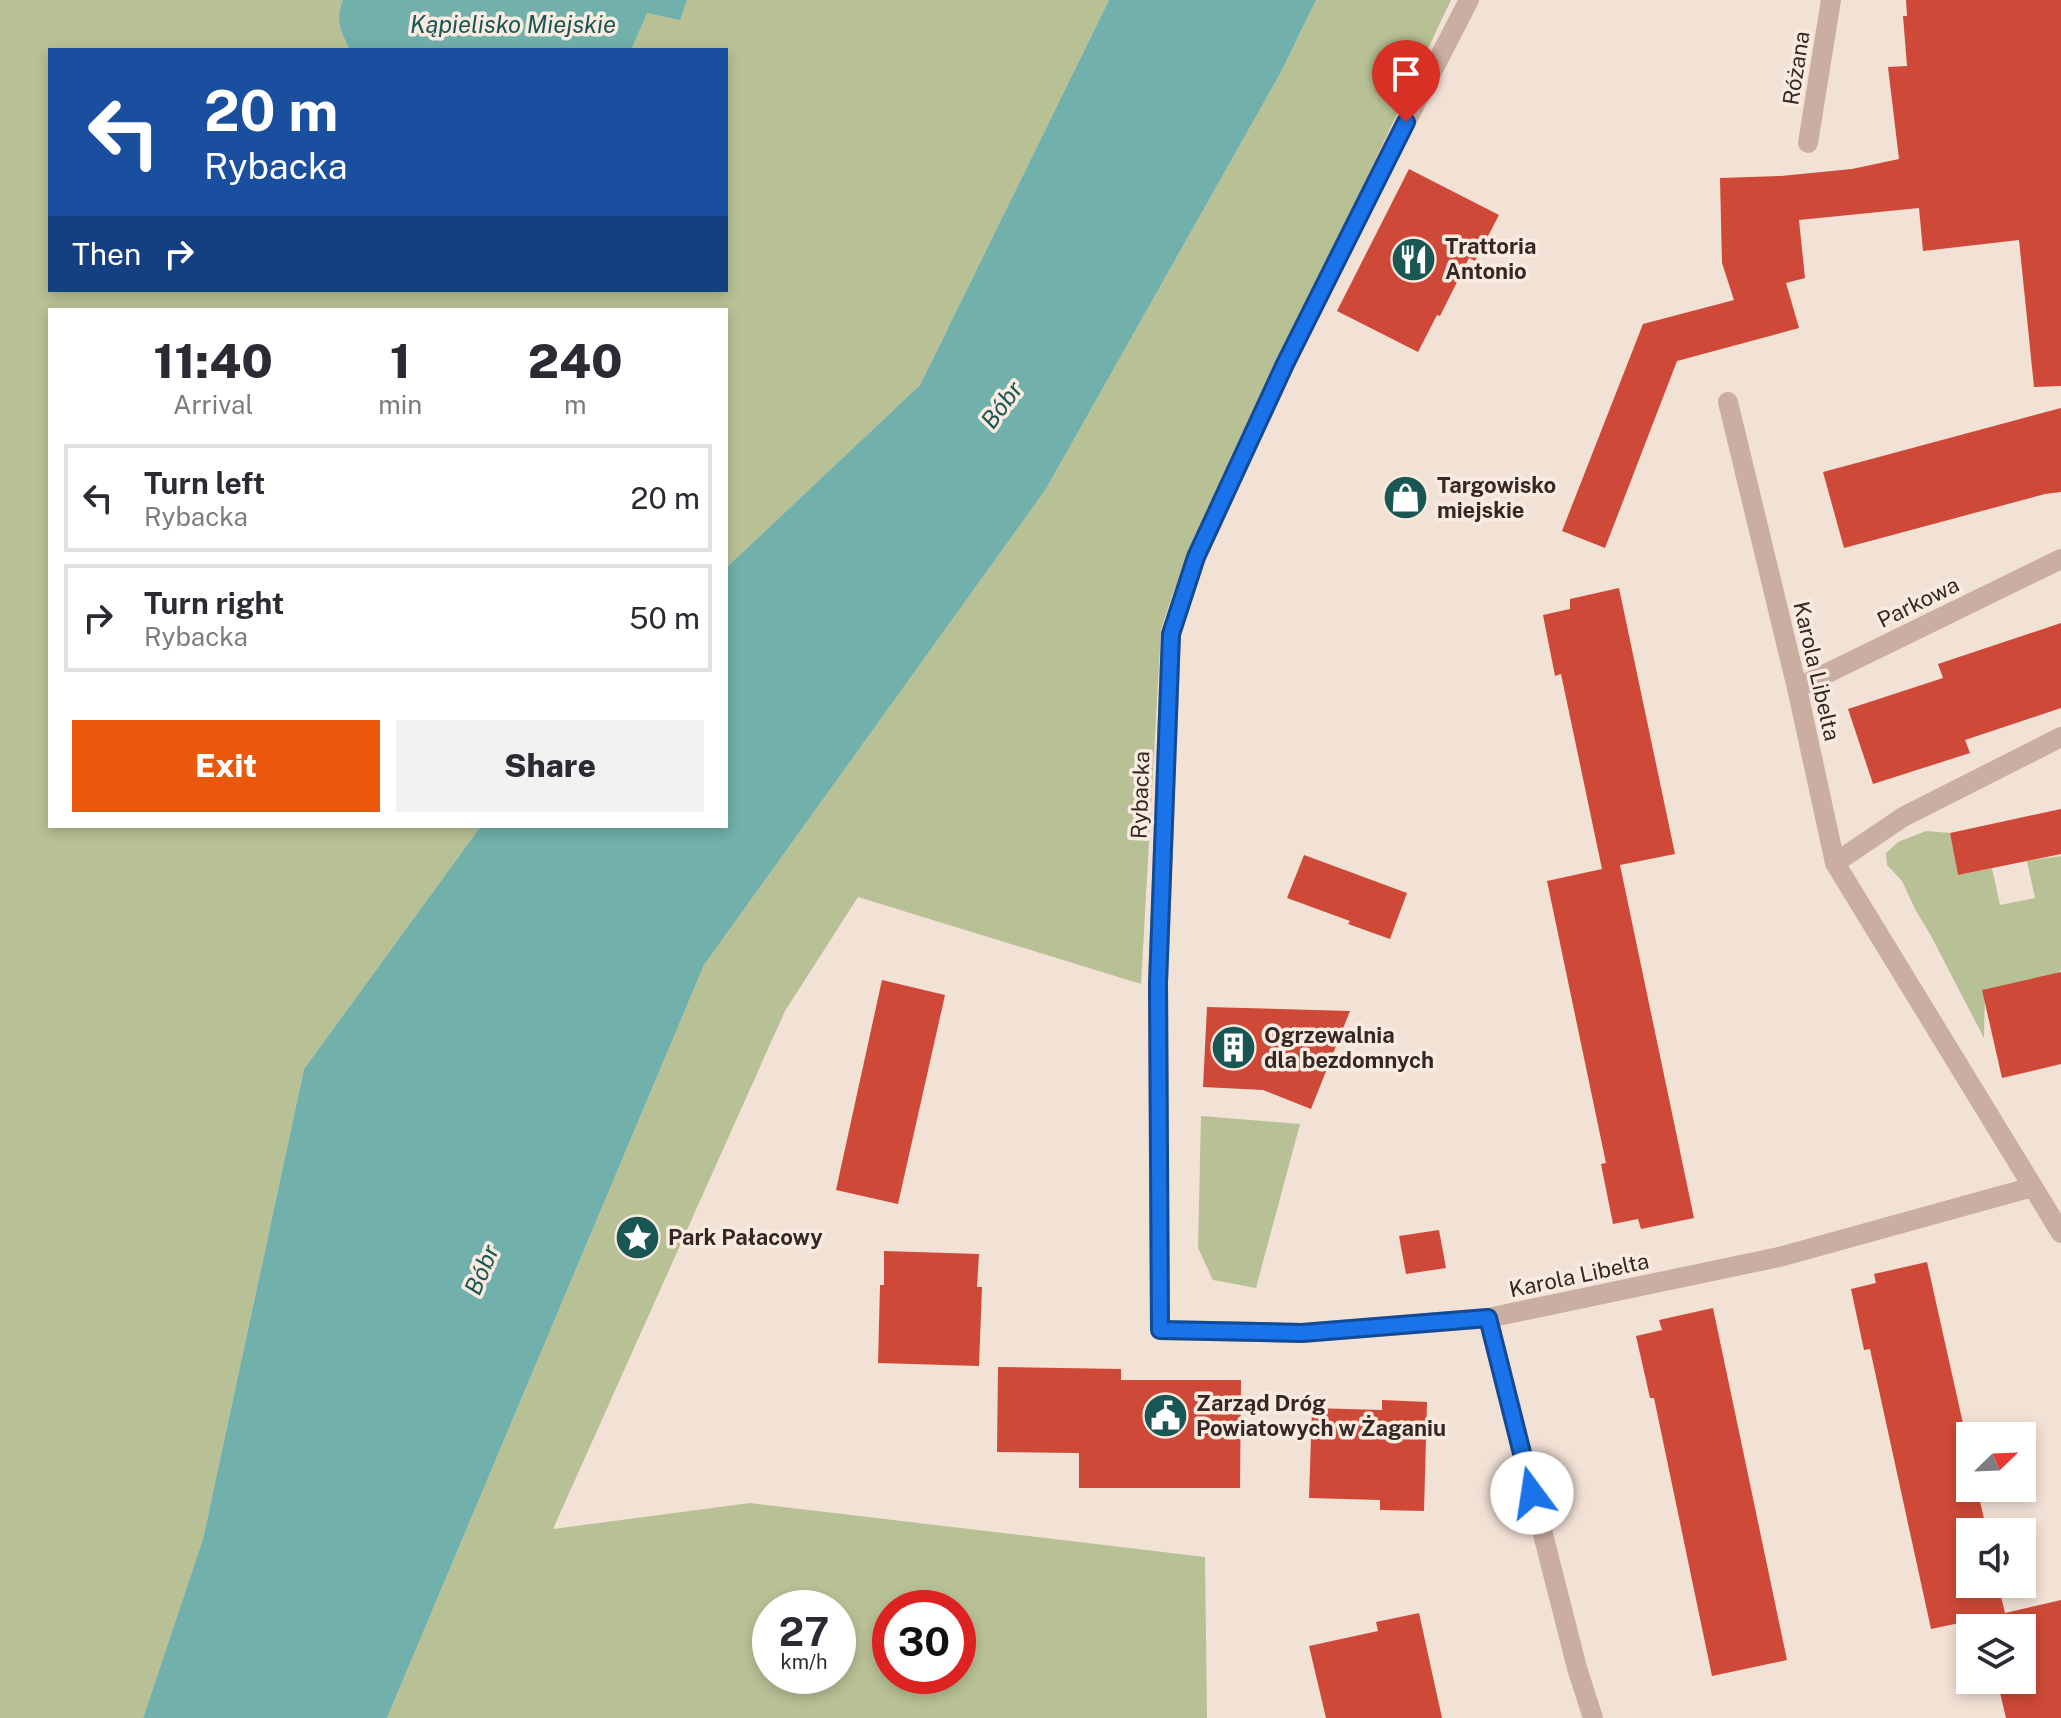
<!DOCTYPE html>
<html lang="en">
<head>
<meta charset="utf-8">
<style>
  :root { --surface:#fff; --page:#f2f2f3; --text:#2b2b33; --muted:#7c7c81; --line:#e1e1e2; --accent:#ea580c }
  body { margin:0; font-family:"Public Sans",sans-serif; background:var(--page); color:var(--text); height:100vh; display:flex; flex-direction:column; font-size:30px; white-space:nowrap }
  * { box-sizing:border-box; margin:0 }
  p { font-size:26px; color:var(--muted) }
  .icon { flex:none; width:44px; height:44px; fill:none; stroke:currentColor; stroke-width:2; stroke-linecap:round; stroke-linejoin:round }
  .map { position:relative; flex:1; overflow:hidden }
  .panel { position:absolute; left:48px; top:308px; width:680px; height:520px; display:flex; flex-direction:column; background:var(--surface); border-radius:0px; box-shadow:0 4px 12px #0003 }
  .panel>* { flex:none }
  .hud { position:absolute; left:48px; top:48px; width:680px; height:244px; border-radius:0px; box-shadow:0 4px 12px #0003; background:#1a4fa0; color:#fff; overflow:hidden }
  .needle { width:52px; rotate:67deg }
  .controls { position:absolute; left:1956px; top:1422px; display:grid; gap:16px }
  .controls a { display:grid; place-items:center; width:80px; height:80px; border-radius:0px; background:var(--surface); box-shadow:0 4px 12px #0003; font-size:40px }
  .speed { position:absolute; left:752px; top:1590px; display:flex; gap:16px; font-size:40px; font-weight:700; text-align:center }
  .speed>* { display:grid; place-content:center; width:104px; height:104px; border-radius:50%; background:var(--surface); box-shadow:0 4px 12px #0003; line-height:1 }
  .speed small { font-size:20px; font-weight:400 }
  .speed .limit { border:12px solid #d22; background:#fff; color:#111 }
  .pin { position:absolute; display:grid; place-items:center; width:68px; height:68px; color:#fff; margin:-82px -34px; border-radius:50% 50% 50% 0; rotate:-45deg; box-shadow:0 0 8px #0007 }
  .pin .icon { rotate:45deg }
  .me { position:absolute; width:88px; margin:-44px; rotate:346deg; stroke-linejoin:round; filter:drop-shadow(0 0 6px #0008) }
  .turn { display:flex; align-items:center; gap:28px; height:168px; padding:0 24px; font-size:36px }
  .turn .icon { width:104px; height:104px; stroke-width:2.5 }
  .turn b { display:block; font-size:56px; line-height:68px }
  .then { display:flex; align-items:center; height:76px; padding:0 24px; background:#0003; gap:16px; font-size:30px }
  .eta { display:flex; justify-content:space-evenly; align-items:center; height:136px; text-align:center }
  .eta b { font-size:48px; font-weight:800; line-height:56px }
  .action { display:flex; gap:16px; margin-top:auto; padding:16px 24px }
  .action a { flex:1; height:92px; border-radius:0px; background:var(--accent); color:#fff; font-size:32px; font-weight:800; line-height:92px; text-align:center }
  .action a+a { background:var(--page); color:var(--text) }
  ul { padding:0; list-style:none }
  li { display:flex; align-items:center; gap:24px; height:108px; margin:0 16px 12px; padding:0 8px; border:4px solid var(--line); border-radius:0px }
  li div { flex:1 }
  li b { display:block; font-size:30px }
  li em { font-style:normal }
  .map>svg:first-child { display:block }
  .green { fill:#b8c195; fill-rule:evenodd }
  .water { fill:#72b0ab }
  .building { fill:#ce4937 }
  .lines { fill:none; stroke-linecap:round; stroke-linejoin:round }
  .lane { stroke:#caaea1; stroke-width:20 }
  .street { stroke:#caaea1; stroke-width:20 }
  .route-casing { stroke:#114b97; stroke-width:20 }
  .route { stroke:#1a73e8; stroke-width:14 }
  .labels { text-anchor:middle; stroke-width:7; stroke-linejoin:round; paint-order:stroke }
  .street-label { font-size:22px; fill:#342724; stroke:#faebe1 }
  .poi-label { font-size:22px; font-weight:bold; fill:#342724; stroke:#faebe1; text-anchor:start }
  .water-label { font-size:24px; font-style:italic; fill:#185753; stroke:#faebe1 }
</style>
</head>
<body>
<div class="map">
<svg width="2061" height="1718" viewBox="0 0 2061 1718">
  <rect width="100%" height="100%" fill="#f2e1d5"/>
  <g class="green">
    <path d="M0 0H1109L920 385 726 568V310H50V826H481L304 1069 203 1539 143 1718H0ZM50 50H726V290H50Z"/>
    <path d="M1316 0H1451L1199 532 1173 593 1161 630 1141 984 858 897 785 1011 553 1529 750 1503 1205 1557 1207 1718H387L704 965 1046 489 1281 72ZM770 1608H838V1676H770ZM890 1608H958V1676H890Z"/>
    <polygon points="1926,831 1950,833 1958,875 1992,868 2000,905 2035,898 2027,861 2061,856 2061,969 2056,979 1985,989 1984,1038 1930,934 1916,911 1902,881 1887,865 1886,853 1898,842"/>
    <polygon points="1201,1116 1300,1124 1256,1288 1213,1280 1198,1248"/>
  </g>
  <g class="water">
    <path d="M343 0H687L680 20 647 13 631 50H350C341 31 335 21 343 0Z"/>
    <polygon points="1109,0 1316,0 1281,72 1046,489 704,965 387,1718 143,1718 203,1539 304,1069 481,826 726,826 726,568 920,385"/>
  </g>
  <g class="building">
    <polygon points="1906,0 2061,0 2061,386 2034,387 2019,240 1923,251 1919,208 1799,220 1805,278 1786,283 1799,328 1677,361 1605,548 1562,531 1643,324 1734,300 1722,263 1720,178 1781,176 1852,169 1899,159 1888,67 1907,66 1903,16 1907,16"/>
    <polygon points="1409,169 1499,215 1475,261 1469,258 1440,316 1437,315 1418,352 1337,311"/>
    <polygon points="2061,408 2061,492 2045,494 1844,548 1823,472"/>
    <polygon points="1619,588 1675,854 1620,865 1694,1218 1641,1229 1638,1219 1613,1224 1601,1164 1606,1163 1547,881 1602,869 1561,674 1555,676 1543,615 1570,609 1570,599"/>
    <polygon points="2061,623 2061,708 1965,740 1970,753 1873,784 1848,709 1943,678 1938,664"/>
    <polygon points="2061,809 2061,854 1958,875 1950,833"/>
    <polygon points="1304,855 1407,893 1390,939 1348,924 1350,921 1287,898"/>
    <polygon points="2061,972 2061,1064 2002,1078 1982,990"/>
    <polygon points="882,980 945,995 898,1204 836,1190"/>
    <polygon points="1207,1007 1350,1011 1311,1109 1263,1090 1203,1087"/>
    <polygon points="1439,1230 1446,1268 1406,1274 1399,1236"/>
    <polygon points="884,1251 979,1254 977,1287 982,1287 979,1366 878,1363 880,1285 884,1285"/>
    <polygon points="1927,1262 1970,1455 1970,1488 1977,1488 1987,1532 1970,1532 1970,1584 1998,1584 2005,1613 2061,1600 2061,1718 2006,1718 1997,1680 2022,1680 2022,1628 1986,1628 1983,1618 1931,1629 1870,1349 1864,1350 1851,1289 1876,1283 1874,1274"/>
    <polygon points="1713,1308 1787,1660 1712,1676 1654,1398 1650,1398 1636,1336 1662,1330 1659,1320"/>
    <polygon points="998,1367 1121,1369 1121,1380 1241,1380 1240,1488 1079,1488 1079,1453 997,1452"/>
    <polygon points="1382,1400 1427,1402 1424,1511 1380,1510 1380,1500 1309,1498 1312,1408 1382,1410"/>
    <polygon points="1419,1613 1442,1718 1326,1718 1309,1646 1378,1631 1376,1622"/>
  </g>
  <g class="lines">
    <polyline class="lane" points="1835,863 1903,817 2061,737"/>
    <g class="street">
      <polyline points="1469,0 1393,147 1285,364 1196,557 1171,634 1158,983 1160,1330 1302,1333 1488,1318 1779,1257 2033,1187"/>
      <polyline points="1808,143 1831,0"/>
      <polyline points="1728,402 1797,688 1835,863 2061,1233"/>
      <polyline points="1797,688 2061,559"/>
      <polyline points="1488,1318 1577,1668 1593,1718"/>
    </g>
  </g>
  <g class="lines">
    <defs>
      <polyline id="route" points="1406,122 1285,364 1196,557 1171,634 1158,983 1160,1330 1302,1333 1488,1318 1532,1493"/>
    </defs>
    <use href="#route" class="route-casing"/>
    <use href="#route" class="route"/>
  </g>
  <defs>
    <symbol id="restaurant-disc" viewBox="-11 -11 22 22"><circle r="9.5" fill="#185753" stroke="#faebe1"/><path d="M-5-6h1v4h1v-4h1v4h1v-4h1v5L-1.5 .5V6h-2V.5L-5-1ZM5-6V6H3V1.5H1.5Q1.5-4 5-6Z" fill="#fff"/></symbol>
    <symbol id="shop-disc" viewBox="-11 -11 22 22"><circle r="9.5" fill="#185753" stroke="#faebe1"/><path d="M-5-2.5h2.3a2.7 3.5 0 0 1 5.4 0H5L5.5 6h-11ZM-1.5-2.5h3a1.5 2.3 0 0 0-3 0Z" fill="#fff"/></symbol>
    <symbol id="building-disc" viewBox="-11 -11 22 22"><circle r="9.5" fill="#185753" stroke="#faebe1"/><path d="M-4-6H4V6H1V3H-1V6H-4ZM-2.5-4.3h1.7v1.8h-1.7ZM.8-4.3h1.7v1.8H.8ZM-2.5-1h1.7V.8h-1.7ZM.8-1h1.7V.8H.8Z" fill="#fff"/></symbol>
    <symbol id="sight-disc" viewBox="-11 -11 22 22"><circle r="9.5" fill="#185753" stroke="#faebe1"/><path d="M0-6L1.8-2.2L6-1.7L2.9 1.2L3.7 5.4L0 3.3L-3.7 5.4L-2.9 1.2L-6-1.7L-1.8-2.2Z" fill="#fff"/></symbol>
    <symbol id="civic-disc" viewBox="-11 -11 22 22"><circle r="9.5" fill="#185753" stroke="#faebe1"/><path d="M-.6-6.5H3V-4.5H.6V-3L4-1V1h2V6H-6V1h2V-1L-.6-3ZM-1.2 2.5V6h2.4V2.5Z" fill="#fff"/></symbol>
  </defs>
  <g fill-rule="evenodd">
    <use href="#restaurant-disc" x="1388" y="234" width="51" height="51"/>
    <use href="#shop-disc" x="1380" y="472" width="51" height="51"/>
    <use href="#building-disc" x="1208" y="1022" width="51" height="51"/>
    <use href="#sight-disc" x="612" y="1212" width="51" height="51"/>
    <use href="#civic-disc" x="1140" y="1390" width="51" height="51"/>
  </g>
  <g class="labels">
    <g class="street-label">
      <text transform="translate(1796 68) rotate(-81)" y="8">Różana</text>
      <text transform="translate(1918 602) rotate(-26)" y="8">Parkowa</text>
      <text transform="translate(1817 671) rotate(77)" y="8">Karola Libelta</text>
      <text transform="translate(1140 795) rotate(-88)" y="8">Rybacka</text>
      <text transform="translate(1579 1275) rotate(-12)" y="8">Karola Libelta</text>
    </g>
    <g class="poi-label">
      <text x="1445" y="254">Trattoria<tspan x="1445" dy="25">Antonio</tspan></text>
      <text x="1437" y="493">Targowisko<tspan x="1437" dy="25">miejskie</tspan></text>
      <text x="1264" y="1043">Ogrzewalnia<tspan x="1264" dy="25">dla bezdomnych</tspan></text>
      <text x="668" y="1245">Park Pałacowy</text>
      <text x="1196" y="1411">Zarząd Dróg<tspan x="1196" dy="25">Powiatowych w Żaganiu</tspan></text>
    </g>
    <g class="water-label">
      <text x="513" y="33">Kąpielisko Miejskie</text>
      <text transform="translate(1002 405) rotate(-53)" y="8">Bóbr</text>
      <text transform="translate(482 1270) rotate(-67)" y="8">Bóbr</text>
    </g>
  </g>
</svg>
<div class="controls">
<a><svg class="needle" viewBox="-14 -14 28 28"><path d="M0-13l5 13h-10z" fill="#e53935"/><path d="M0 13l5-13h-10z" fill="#7c7c81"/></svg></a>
<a><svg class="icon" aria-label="sound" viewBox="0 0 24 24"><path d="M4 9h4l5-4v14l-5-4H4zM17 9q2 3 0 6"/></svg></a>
<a><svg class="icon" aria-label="layers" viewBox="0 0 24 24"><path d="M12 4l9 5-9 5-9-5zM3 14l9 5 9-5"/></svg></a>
</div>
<div class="speed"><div>27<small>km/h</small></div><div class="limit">30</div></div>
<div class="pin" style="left:1406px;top:122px;background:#d93025"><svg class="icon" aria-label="arrive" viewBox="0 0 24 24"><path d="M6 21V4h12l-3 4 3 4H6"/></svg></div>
<svg class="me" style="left:1532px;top:1493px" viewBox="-20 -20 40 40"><circle r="19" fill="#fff"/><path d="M0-13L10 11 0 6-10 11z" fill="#1a73e8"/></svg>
<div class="hud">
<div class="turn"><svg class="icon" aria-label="left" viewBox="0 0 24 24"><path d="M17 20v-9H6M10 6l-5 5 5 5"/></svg><div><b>20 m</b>Rybacka</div></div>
<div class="then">Then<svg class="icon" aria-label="right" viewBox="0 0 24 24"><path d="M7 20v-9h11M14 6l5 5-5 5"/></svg></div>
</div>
<section class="panel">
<div class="eta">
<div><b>11:40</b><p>Arrival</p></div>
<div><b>1</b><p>min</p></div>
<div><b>240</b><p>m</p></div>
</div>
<ul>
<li><svg class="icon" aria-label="left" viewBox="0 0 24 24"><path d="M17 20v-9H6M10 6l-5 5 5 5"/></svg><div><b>Turn left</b><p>Rybacka</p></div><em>20 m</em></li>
<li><svg class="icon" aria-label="right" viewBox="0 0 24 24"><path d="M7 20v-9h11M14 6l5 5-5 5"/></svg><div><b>Turn right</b><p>Rybacka</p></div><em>50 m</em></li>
</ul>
<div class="action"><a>Exit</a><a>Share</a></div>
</section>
</div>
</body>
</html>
